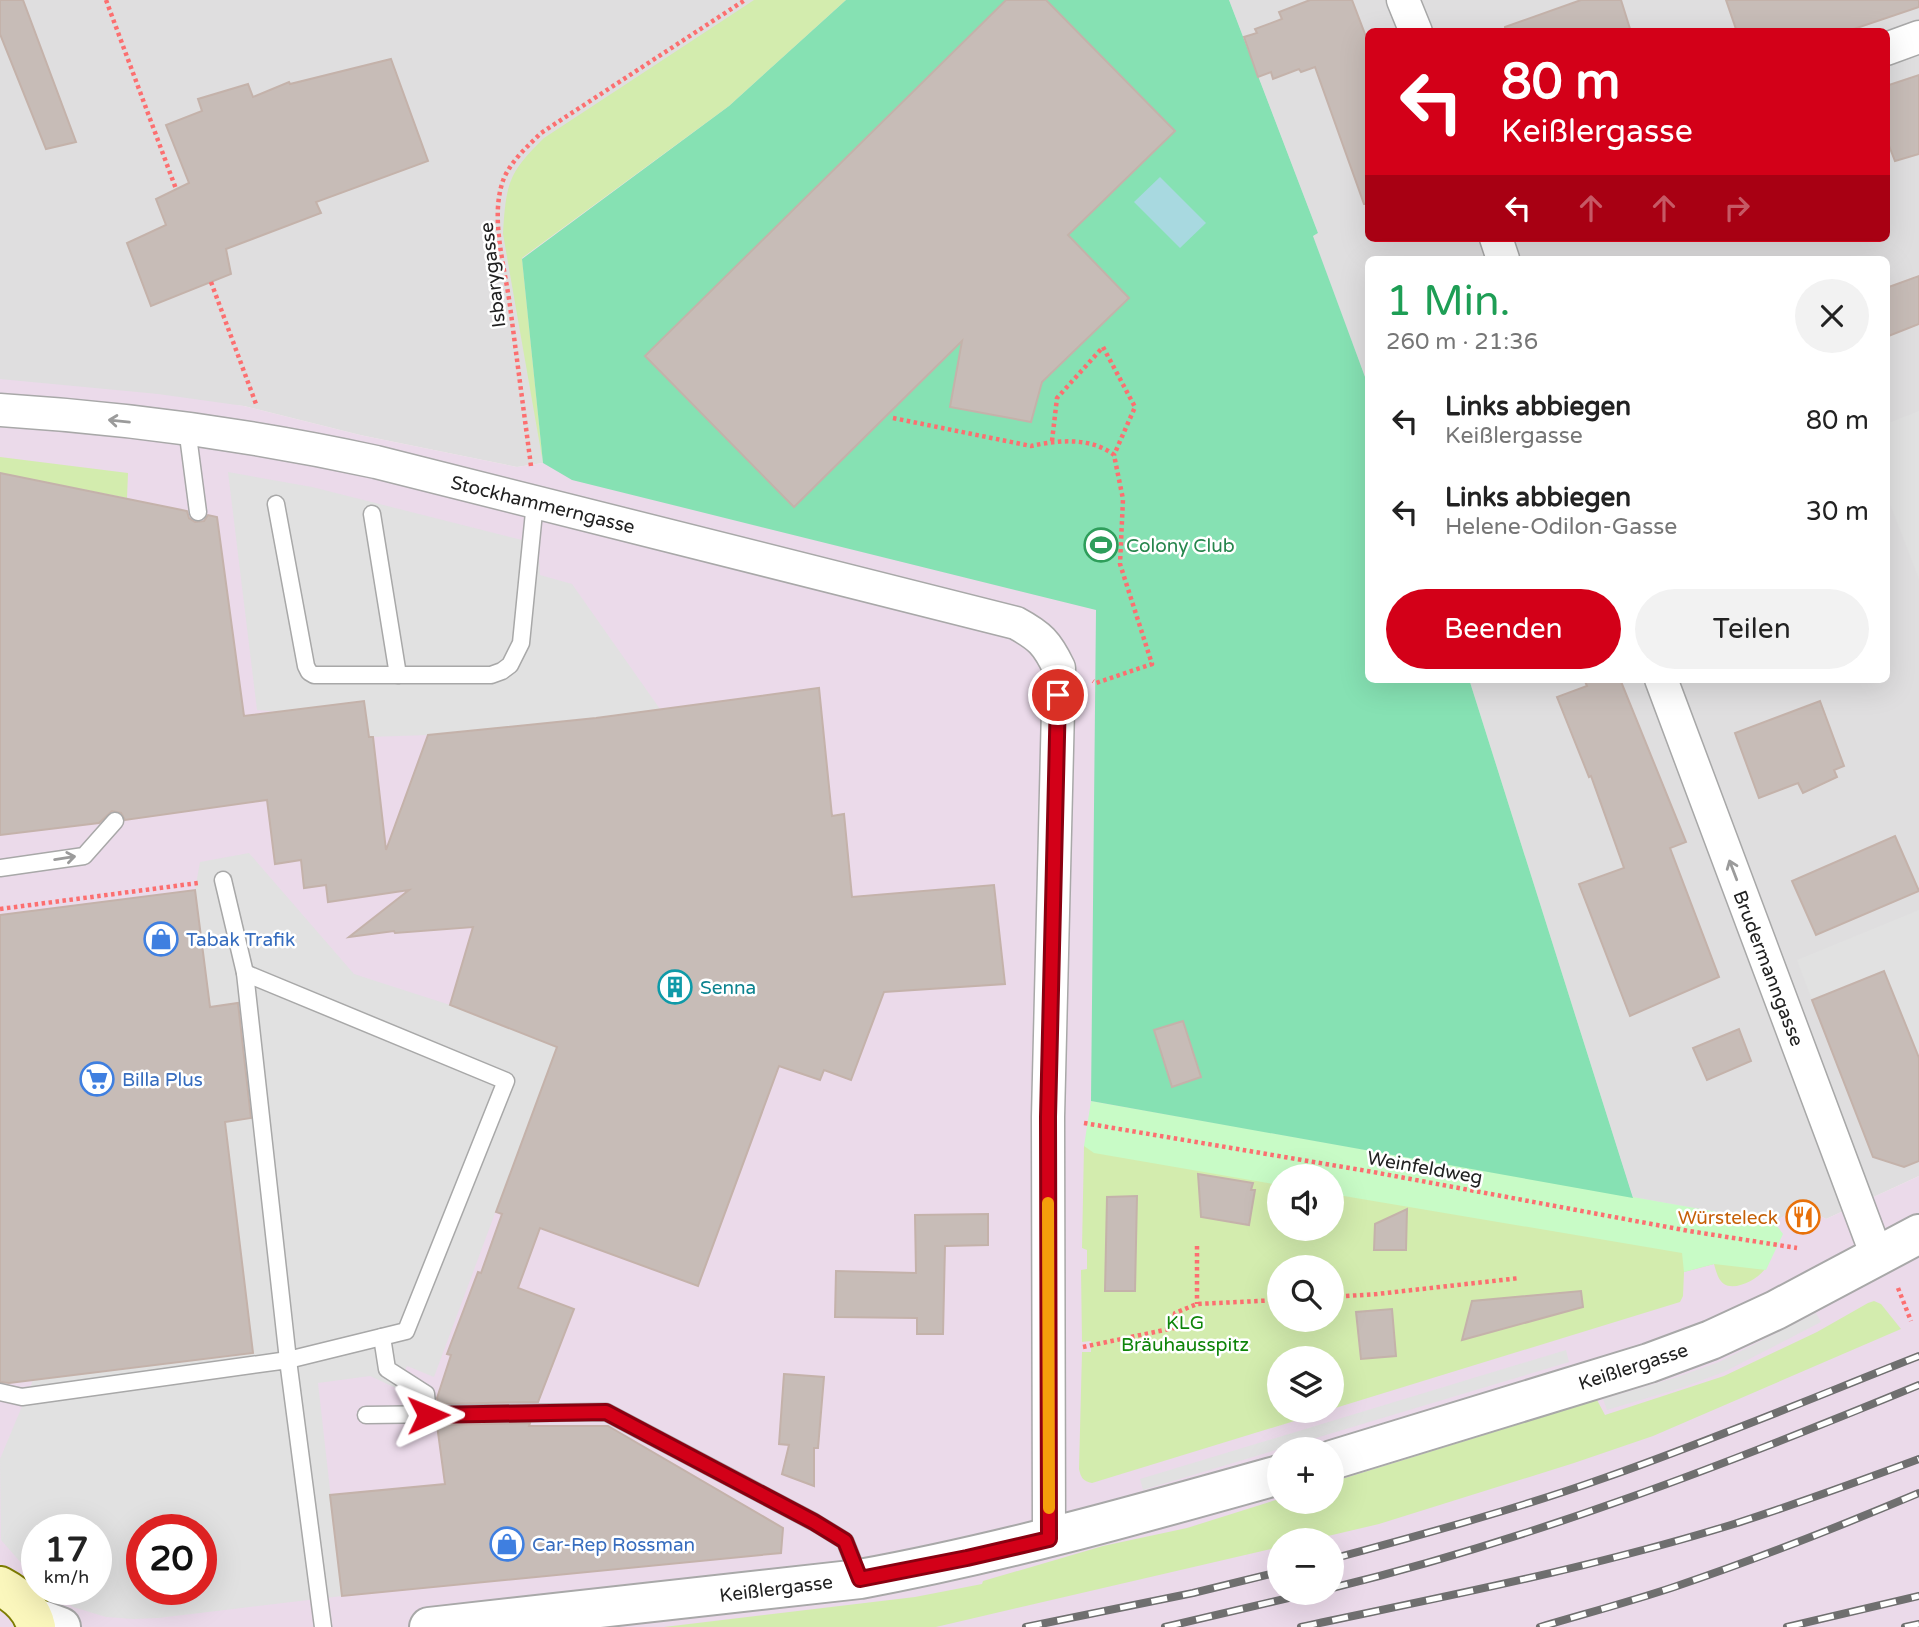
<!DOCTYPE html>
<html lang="de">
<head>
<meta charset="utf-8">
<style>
  :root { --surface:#fff; --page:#f2f2f2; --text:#222; --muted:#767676; --accent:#d30018 }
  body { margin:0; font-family:"Varela Round",sans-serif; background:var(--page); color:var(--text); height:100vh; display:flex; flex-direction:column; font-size:26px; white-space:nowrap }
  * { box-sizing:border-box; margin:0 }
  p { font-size:23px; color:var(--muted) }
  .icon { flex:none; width:38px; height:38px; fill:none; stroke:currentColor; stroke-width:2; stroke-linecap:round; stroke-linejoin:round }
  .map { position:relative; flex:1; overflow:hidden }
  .details { position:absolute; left:1365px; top:256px; width:525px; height:427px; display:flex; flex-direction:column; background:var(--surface); border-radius:10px; box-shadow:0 7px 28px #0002 }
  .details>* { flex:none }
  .hud { position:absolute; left:1365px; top:28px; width:525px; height:214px; border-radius:10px; box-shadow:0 7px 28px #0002; background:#d30018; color:#fff; overflow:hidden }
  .fabs { position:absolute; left:1267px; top:1164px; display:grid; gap:14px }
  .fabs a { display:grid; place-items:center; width:77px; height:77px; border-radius:50%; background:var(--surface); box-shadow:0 7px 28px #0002; font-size:35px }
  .speed { position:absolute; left:21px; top:1514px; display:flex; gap:14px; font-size:35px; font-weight:700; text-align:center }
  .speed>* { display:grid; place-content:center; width:91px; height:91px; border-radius:50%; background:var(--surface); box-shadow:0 7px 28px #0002; line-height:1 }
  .speed small { font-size:18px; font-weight:400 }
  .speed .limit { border:10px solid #d22; background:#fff; color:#111 }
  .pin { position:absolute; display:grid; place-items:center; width:60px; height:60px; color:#fff; margin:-30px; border:4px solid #fff; border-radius:50%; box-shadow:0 2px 7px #0007 }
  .me { position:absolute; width:77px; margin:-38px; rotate:89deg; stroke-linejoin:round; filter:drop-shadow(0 0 5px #0008) }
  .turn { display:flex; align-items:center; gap:24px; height:147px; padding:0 21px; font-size:32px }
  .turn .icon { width:91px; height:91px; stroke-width:2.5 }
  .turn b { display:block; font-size:49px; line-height:60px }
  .lanes { display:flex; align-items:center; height:66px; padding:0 21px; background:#0003; justify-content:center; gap:35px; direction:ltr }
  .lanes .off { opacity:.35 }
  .round { display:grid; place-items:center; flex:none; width:74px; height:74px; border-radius:37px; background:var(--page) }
  .overview { display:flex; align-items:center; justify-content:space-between; height:119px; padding:0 21px }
  h1 { font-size:42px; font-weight:600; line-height:52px; color:#1e9e55 }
  .action { display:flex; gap:14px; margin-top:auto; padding:14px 21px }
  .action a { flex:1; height:80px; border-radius:42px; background:var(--accent); color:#fff; font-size:28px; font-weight:600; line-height:80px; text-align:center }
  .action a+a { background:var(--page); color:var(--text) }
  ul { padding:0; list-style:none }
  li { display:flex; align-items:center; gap:21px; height:91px; padding:0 21px }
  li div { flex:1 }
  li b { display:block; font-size:26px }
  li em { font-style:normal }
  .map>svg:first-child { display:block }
  .residential { fill:#dfdedf; fill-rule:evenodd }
  .industrial { fill:#ebdaea; fill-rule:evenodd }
  .grass { fill:#d3ecae; fill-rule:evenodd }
  .park { fill:#c8fbc6 }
  .pitch { fill:#86e1b3 }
  .parking { fill:#e1e1e1; fill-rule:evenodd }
  .water { fill:#a8d9e0 }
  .building { fill:#c7bcb7; stroke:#c4b2aa; stroke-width:2 }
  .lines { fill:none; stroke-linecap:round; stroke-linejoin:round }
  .service-casing { stroke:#a8a8a8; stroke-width:19 }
  .minor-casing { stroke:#a8a8a8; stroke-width:35 }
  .tertiary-casing { stroke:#a8a8a8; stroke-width:42 }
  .secondary-casing { stroke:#7e7d03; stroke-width:42 }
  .path { stroke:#fc6f70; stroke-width:4.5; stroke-dasharray:3.5 3.5; stroke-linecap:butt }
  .service { stroke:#fff; stroke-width:16 }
  .minor { stroke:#fff; stroke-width:32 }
  .tertiary { stroke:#fff; stroke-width:38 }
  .secondary { stroke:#fbf7bd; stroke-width:38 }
  .rail-casing { stroke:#6f6f6f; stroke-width:8 }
  .rail { stroke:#fff; stroke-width:5; stroke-dasharray:16; stroke-linecap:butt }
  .oneway { stroke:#9b9b9b }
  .route-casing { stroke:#890010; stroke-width:18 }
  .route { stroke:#d30018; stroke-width:12 }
  .slow { stroke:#f59e0b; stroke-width:12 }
  .labels { text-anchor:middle; stroke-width:5; stroke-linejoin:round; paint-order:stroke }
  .street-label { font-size:19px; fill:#212121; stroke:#fff }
  .leisure-label { font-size:19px; fill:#27864d; stroke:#fff; text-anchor:start }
  .shop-label { font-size:19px; fill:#366cbe; stroke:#fff; text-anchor:start }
  .culture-label { font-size:19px; fill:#0d838f; stroke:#fff; text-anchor:start }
  .food-label { font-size:19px; fill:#c56008; stroke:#fff; text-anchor:end }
  .park-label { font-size:19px; fill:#0e850a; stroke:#fff }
</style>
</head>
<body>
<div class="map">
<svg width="1919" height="1627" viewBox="0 0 1919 1627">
  <rect width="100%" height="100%" fill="#f2ede8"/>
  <g class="residential">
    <polygon points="0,0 846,0 522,258 543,463 517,467 360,435 244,406 0,385"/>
    <path d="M1229 0H1919V1176L1826 1219 1802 1206 1774 1222 1633 1198 1469 679H1886V259H1368V385L1312 236 1318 233ZM1368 32H1886V238H1368Z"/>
  </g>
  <path class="industrial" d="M846 0H1229L1318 233 1313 236 1368 385V679L1537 898 1633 1197 1773 1222 1802 1206 1826 1219 1919 1176V1627H0V379L158 394 244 406 360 435 517 467 543 463 522 258 729 106ZM1279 1176H1332V1228H1279ZM1279 1267H1332V1320H1279ZM1279 1358H1332V1410H1279ZM1279 1449H1332V1502H1279ZM37 1530H96V1589H37ZM142 1530H201V1589H142ZM1279 1540H1332V1592H1279Z"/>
  <g class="grass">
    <path d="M754 0H846L729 106 522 258 543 463 503 234C506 184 508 173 544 138Z"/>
    <polygon points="0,457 128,473 127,498 0,473"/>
    <path d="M1089 1140 1279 1176V1228H1332V1179L1767 1265C1763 1277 1736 1292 1724 1284 1718 1280 1716 1271 1714 1264L1684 1272 1683 1296 1680 1302 1332 1409V1358H1279V1410L1327 1411 1092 1483C1083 1481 1081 1478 1079 1469L1082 1352H1091V1341L1082 1342 1081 1270 1087 1269V1250L1082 1248 1084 1146ZM1279 1267H1332V1320H1279Z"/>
    <polygon points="1874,1301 1881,1304 1901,1329 1653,1436 1574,1463 1379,1524 1311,1540 1279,1540 1279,1547 936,1627 664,1627 915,1597 982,1584 983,1581 1103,1546 1187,1528 1279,1499 1279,1502 1332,1502 1332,1482 1597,1400 1605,1415 1724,1376 1817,1332 1868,1303"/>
  </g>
  <polygon class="park" points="1091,1101 1774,1222 1783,1234 1766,1270 1714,1264 1684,1272 1682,1253 1332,1194 1332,1176 1279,1176 1279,1185 1094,1153 1084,1146"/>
  <polygon class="pitch" points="846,0 1229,0 1318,233 1313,236 1368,385 1368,679 1469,679 1633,1198 1091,1101 1096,610 572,480 543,463 522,259 729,106"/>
  <g class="parking">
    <polygon points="1919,411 1919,579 1887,496 1886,424"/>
    <polygon points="228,472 312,487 538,544 540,575 572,584 660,709 596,718 428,735 369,737 280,712 257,710"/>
    <path d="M249 853 354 974 450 1005 557 1047 434 1377 407 1366 396 1388 370 1376 318 1383 342 1596 158 1618 133 1619 106 1617 73 1607 47 1589H96V1530H37V1581L1 1540 0 1459 33 1380 253 1352 225 1122 257 1117 243 1002 210 1007 195 890 200 862ZM142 1530H201V1589H142Z"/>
    <polygon points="1919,910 1919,1058 1884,971 1812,1000 1797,960"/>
    <polygon points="1816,1313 1821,1322 1724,1372 1681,1388 1607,1410 1603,1399 1677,1377 1719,1362"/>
    <polygon points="1566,1350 1569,1362 1143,1490 1140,1479"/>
  </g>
  <polygon class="water" points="1160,177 1206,223 1180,248 1134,202"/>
  <g class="building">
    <polygon points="0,0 23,0 76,142 46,149 0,34"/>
    <polygon points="1006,0 1046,0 1175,131 1068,235 1129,298 1042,382 1031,422 950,407 962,341 794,507 645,356"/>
    <polygon points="1310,0 1352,0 1368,42 1368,204 1364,204 1315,67 1301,72 1299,69 1273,79 1271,72 1258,77 1244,37 1257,33 1255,29 1282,19 1279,12"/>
    <polygon points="1581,0 1621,0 1631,32 1505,32 1505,27"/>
    <polygon points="1726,0 1919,0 1919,7 1845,32 1737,32"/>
    <polygon points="391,59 428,161 316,202 321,213 226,249 231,274 151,306 127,243 166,225 156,199 189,183 166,125 202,111 198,99 248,84 253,97 289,82 290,84"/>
    <polygon points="1919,75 1919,154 1895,161 1886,138 1886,86"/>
    <polygon points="1919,276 1919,324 1886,337 1886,288"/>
    <polygon points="0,473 187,511 189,518 195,522 204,521 208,515 217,517 244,716 364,701 369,737 373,737 386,850 428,735 596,718 819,688 832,816 844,814 852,897 994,885 1005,984 884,992 851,1080 824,1070 820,1080 779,1066 698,1286 540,1228 518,1288 574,1309 538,1402 438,1404 437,1398 451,1355 447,1354 478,1272 481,1273 502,1214 496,1212 557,1047 450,1005 473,927 395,933 394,931 349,937 409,890 328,902 326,885 304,888 301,860 275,864 267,800 125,820 121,813 112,811 99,823 0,835"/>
    <polygon points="1584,679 1620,679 1686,842 1670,848 1719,977 1630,1016 1579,884 1624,868 1591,776 1589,777 1557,697 1587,686"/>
    <polygon points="1820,701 1844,766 1834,770 1837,777 1803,793 1798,783 1759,798 1735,733"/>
    <polygon points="1895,836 1919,891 1816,935 1792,881"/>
    <polygon points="195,890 210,1007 238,1003 251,1118 225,1122 253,1353 9,1383 0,1382 0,915"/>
    <polygon points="1884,971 1919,1058 1919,1161 1904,1167 1873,1157 1812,1000"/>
    <polygon points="1183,1021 1201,1077 1172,1087 1154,1030"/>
    <polygon points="1739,1029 1751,1061 1707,1080 1693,1048"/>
    <polygon points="1198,1174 1253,1183 1251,1190 1255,1190 1249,1225 1201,1217"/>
    <polygon points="1137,1196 1135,1291 1105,1291 1107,1197"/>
    <polygon points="1407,1209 1406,1250 1374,1250 1375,1224"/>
    <polygon points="988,1214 988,1245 945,1246 943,1334 917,1334 917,1318 835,1317 836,1271 916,1273 915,1215"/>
    <polygon points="1581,1291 1583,1307 1462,1340 1472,1301"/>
    <polygon points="1392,1309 1396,1356 1361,1359 1356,1312"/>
    <polygon points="784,1374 824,1377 818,1448 814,1448 814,1486 782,1474 789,1445 779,1444"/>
    <polygon points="530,1423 529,1426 608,1426 783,1528 781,1553 342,1596 330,1495 445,1484 437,1425"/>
  </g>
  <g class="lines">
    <defs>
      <g id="service">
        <polyline points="187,428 198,512"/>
        <polyline points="276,504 306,666 309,672 314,675 491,675 502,671 510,665 521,643 535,502"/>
        <polyline points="372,514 398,675"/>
        <polyline points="0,868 84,856 115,821"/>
        <polyline points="223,880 245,973"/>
        <polygon points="245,973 506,1081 406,1331 288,1360"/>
        <polyline points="382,1337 387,1369 426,1394 428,1414"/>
        <polyline points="0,1392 22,1397 288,1360 323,1627"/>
        <polyline points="366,1415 606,1412 814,1522 845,1541 860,1579"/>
      </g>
      <g id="minor">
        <polyline points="1403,0 1416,32"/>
        <polyline points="1886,49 1919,37"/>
        <polyline points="1496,238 1503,259"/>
        <path d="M0 410C126 418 252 435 376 462L1016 623C1040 636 1047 643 1059 668L1048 1117 1049 1539"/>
        <polyline points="1661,679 1877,1256"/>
      </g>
      <g id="tertiary">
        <polyline points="1332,1460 1649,1363 1711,1340 1776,1310 1919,1234"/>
        <polyline points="34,1617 61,1627"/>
        <path d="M429 1627 860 1579C1002 1553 1140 1514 1279 1475"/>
      </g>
      <path id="secondary" d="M0 1586C17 1595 32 1607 36 1627"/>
    </defs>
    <use href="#service" class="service-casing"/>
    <use href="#minor" class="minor-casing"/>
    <use href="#tertiary" class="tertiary-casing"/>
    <use href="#secondary" class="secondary-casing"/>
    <g class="path">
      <polyline points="106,0 176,189"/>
      <polyline points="211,282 256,404"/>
      <path d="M893 418 1031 446C1058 440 1091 437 1114 455L1123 499 1120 564 1152 664 1096 683 1093 681"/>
      <polyline points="1052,441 1057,398 1103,347 1135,407 1114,455"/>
      <path d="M531 466C524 413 517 360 510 306 505 267 489 216 504 178 512 160 527 147 541 133L745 0"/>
      <polyline points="0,909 198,883"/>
      <polyline points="1084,1123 1373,1172 1689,1231 1797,1248"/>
      <polyline points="1197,1246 1197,1304"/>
      <polyline points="1898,1288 1911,1321"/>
      <polyline points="1332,1297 1377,1294 1520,1278"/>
      <polyline points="1083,1347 1174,1328 1175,1313 1197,1304 1279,1300"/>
    </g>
    <use href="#service" class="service"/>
    <use href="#minor" class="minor"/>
    <use href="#tertiary" class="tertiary"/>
    <use href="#secondary" class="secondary"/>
    <defs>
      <g id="rail">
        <path d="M1332 1559C1424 1534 1517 1509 1607 1477 1712 1440 1815 1397 1919 1356"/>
        <path d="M1332 1588C1533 1539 1727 1464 1919 1385"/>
        <polyline points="1026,1627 1193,1593 1279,1572"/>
        <polyline points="1165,1627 1314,1592"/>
        <path d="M1301 1627C1446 1596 1592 1568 1734 1524 1796 1504 1857 1482 1919 1459"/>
        <path d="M1540 1627C1584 1614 1629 1602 1674 1587 1757 1559 1838 1527 1919 1493"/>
        <polyline points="1787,1627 1919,1596"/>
        <polyline points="1905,1627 1919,1624"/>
      </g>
    </defs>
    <use href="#rail" class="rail-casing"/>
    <use href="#rail" class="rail"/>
  </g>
  <defs><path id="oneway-shaft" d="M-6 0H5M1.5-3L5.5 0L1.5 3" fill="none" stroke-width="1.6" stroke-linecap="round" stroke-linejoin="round" transform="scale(1.75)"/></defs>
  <g class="oneway">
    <use href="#oneway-shaft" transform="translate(119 421) rotate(-174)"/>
    <use href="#oneway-shaft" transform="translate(65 858) rotate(-9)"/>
    <use href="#oneway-shaft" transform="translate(1733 870) rotate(-111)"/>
  </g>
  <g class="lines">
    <defs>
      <polyline id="route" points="428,1415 606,1412 814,1522 845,1541 860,1579 967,1558 1049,1539 1048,1117 1058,695"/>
    </defs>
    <use href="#route" class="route-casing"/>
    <use href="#route" class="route"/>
    <polyline class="slow" points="1048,1203 1049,1508"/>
  </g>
  <defs>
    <symbol id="stadium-ring" viewBox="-11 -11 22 22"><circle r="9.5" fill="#fff" stroke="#2e9e5b" stroke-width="1.5"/><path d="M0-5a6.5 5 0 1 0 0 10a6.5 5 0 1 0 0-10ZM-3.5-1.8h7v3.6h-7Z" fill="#2e9e5b"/></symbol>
    <symbol id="shop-ring" viewBox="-11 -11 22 22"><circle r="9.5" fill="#fff" stroke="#3f7fe0" stroke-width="1.5"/><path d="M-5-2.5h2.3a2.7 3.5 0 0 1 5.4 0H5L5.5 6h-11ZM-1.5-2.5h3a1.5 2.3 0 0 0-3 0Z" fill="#3f7fe0"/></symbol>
    <symbol id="building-ring" viewBox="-11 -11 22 22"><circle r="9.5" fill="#fff" stroke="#0f9aa8" stroke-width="1.5"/><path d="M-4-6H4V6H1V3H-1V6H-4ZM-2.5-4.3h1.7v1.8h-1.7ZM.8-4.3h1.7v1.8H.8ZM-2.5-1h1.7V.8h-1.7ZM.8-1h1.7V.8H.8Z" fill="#0f9aa8"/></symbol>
    <symbol id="supermarket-ring" viewBox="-11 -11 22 22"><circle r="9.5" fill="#fff" stroke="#3f7fe0" stroke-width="1.5"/><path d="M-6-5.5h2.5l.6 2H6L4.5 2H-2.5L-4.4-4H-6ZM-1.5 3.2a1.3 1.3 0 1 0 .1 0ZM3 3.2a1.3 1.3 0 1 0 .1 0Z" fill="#3f7fe0"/></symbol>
    <symbol id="restaurant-ring" viewBox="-11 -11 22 22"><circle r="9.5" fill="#fff" stroke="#e8710a" stroke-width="1.5"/><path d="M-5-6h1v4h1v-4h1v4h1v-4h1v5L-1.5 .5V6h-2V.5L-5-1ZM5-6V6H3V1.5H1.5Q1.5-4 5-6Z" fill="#e8710a"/></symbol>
  </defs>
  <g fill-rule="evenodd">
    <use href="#stadium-ring" x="1082" y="526" width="38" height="38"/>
    <use href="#shop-ring" x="142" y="920" width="38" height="38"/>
    <use href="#building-ring" x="656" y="968" width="38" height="38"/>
    <use href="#supermarket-ring" x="78" y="1060" width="38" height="38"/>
    <use href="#restaurant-ring" x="1784" y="1198" width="38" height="38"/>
    <use href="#shop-ring" x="488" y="1525" width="38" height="38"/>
  </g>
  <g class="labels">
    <g class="street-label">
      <text transform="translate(492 275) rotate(-97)" y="7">Isbarygasse</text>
      <text transform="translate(543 504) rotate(14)" y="7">Stockhammerngasse</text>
      <text transform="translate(1769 968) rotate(69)" y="7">Brudermanngasse</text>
      <text transform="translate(1425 1167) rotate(10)" y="7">Weinfeldweg</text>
      <text transform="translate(1633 1366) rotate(-18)" y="7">Keißlergasse</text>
      <text transform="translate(776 1588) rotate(-7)" y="7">Keißlergasse</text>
    </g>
    <g class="leisure-label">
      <text x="1126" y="552">Colony Club</text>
    </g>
    <g class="shop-label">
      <text x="186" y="946">Tabak Trafik</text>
      <text x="122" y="1086">Billa Plus</text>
      <text x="532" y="1551">Car-Rep Rossman</text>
    </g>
    <g class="culture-label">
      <text x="700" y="994">Senna</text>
    </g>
    <g class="food-label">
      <text x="1778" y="1224">Würsteleck</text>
    </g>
    <g class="park-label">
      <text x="1185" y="1329">KLG<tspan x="1185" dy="22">Bräuhausspitz</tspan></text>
    </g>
  </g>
</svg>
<div class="fabs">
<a><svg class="icon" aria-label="sound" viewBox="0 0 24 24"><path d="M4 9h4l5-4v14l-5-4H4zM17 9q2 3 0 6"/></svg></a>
<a><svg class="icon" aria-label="search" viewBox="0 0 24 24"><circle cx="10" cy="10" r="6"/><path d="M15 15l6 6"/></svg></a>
<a><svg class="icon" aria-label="layers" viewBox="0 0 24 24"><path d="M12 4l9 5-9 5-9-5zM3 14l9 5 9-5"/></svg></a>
<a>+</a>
<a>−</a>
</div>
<div class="speed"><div>17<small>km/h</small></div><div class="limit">20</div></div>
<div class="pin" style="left:1058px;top:695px;background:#d93025"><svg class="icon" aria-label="arrive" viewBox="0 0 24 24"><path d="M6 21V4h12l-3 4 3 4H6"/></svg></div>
<svg class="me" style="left:428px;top:1415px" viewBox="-20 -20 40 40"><path d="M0-17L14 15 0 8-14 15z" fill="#d30018" stroke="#fff" stroke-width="4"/></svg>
<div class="hud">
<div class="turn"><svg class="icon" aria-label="left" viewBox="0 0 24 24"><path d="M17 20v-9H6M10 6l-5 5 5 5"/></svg><div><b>80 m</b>Keißlergasse</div></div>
<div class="lanes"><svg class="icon" aria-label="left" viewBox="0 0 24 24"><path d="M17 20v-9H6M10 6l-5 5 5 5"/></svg><svg class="icon off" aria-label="ahead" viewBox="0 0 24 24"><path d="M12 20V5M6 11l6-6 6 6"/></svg><svg class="icon off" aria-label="ahead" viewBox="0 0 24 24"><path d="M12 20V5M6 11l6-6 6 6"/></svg><svg class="icon off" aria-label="right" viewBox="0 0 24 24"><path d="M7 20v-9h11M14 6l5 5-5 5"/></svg></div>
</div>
<section class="details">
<div class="overview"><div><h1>1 Min.</h1><p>260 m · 21:36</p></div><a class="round"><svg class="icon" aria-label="close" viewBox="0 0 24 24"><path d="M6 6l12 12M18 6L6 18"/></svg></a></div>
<ul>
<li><svg class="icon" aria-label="left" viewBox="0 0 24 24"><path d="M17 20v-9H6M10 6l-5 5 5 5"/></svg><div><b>Links abbiegen</b><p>Keißlergasse</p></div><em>80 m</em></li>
<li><svg class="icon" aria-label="left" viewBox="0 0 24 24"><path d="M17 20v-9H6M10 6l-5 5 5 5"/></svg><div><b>Links abbiegen</b><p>Helene-Odilon-Gasse</p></div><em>30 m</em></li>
</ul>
<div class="action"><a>Beenden</a><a>Teilen</a></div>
</section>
</div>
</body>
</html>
